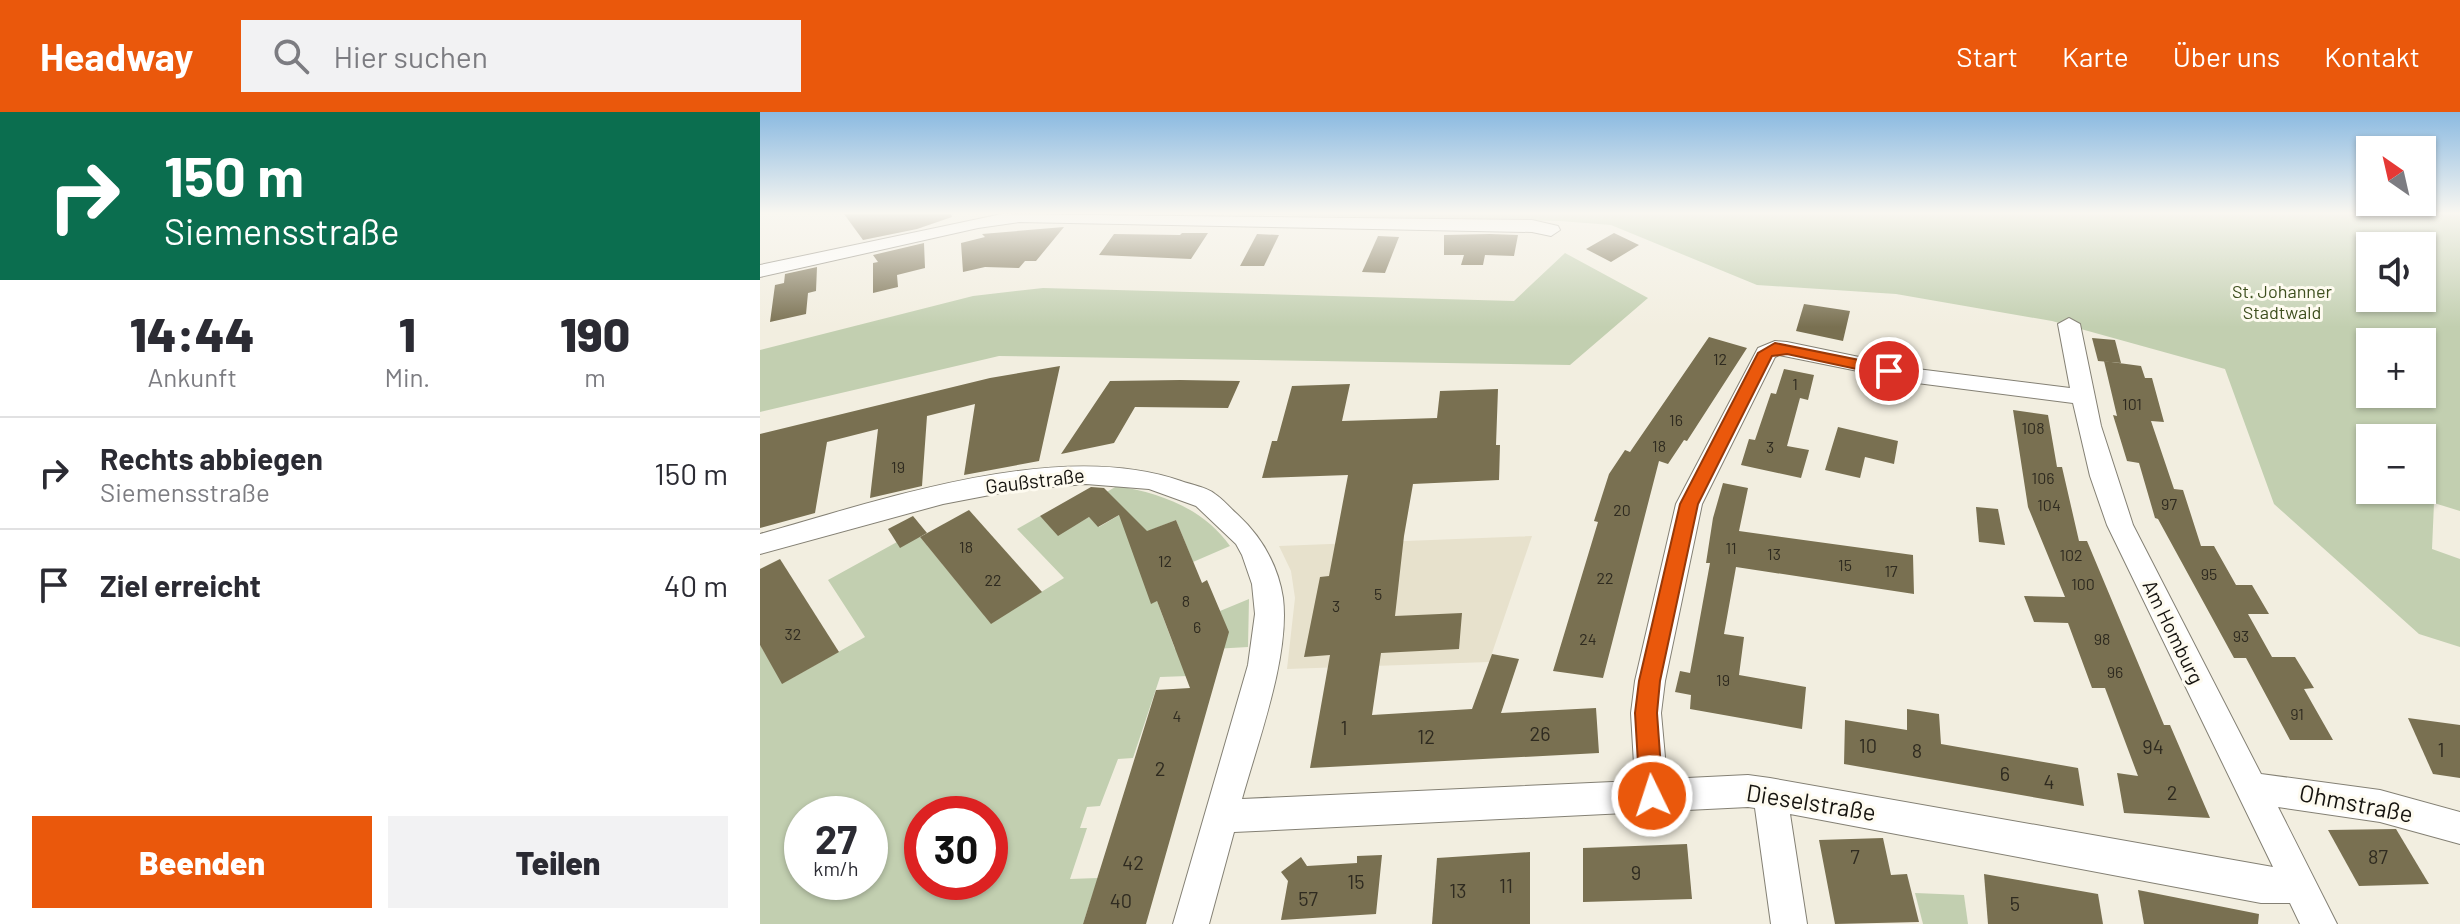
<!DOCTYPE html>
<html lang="de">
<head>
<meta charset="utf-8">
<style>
  :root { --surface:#fff; --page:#f2f2f3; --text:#2b2b33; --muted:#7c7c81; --line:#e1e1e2; --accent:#ea580c }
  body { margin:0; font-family:Barlow,sans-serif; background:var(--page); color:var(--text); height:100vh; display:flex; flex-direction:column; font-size:30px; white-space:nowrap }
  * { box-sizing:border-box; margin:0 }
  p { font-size:26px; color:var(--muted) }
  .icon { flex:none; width:44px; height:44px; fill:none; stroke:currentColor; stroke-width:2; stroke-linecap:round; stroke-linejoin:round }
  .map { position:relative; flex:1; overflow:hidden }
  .drawer { display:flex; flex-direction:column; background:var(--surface); width:760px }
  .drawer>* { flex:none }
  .top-card { background:#0b6e4f; color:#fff; overflow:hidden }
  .needle { width:52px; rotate:326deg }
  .tools { position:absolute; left:1596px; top:24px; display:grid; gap:16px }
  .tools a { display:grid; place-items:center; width:80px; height:80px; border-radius:0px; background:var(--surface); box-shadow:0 2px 6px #0004; font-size:40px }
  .speed { position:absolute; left:24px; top:684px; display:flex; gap:16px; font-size:40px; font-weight:700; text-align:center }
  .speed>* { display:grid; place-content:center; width:104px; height:104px; border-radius:50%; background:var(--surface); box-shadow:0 2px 6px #0004; line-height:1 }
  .speed small { font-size:20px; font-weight:400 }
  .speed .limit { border:12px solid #d22; background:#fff; color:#111 }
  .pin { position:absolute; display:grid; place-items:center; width:68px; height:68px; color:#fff; margin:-34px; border:4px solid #fff; border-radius:50%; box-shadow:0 2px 8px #0007 }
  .me { position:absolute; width:88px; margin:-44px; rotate:356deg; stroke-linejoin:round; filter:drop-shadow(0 0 6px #0008) }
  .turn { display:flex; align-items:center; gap:28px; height:168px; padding:0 32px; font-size:36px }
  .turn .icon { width:104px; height:104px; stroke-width:2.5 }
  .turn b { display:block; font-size:56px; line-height:68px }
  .eta { display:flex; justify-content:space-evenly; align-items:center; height:136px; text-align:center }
  .eta b { font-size:48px; font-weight:800; line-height:56px }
  .button { display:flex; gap:16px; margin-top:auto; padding:16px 32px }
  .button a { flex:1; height:92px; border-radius:0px; background:var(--accent); color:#fff; font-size:32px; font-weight:800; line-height:92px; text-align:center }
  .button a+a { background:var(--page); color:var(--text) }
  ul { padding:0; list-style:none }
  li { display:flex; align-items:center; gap:24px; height:112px; padding:0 32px; border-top:2px solid var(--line) }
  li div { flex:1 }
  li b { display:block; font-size:30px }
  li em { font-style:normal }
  header { display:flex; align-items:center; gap:48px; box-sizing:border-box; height:112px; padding:0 40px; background:var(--accent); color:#fff }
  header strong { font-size:38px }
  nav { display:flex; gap:44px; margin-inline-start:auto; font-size:28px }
  .search { width:560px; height:72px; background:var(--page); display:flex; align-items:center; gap:20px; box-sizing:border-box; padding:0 28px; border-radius:0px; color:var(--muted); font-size:30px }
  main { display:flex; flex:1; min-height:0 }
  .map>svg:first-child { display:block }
  .built { fill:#e7e1cc }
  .green { fill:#c2cfb0; fill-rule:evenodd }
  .building { fill:#797051 }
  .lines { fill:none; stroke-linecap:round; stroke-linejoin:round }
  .street-casing { stroke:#848074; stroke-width:2 }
  .street { fill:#fff; fill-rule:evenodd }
  .route { fill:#ea580c; stroke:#983908; stroke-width:2 }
  .labels { text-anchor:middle; stroke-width:6; stroke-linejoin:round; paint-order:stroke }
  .number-label { font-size:16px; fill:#2f2b20 }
  .far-park-label { font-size:18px; fill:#3e4f1e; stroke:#fefbf0 }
  .street-label { font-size:20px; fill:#161410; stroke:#fefbf0 }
  .near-number-label { font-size:20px; fill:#2f2b20 }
  .near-street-label { font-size:24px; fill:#161410; stroke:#fefbf0 }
</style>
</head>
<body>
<header>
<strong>Headway</strong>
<div class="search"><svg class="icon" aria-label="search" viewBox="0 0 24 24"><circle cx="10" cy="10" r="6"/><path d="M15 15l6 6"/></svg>Hier suchen</div>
<nav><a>Start</a><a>Karte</a><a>Über uns</a><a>Kontakt</a></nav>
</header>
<main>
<section class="drawer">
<div class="top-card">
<div class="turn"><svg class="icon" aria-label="right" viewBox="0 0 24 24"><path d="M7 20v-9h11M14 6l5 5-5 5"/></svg><div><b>150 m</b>Siemensstraße</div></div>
</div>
<div class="eta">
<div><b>14:44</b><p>Ankunft</p></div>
<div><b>1</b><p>Min.</p></div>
<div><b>190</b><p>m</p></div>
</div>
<ul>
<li><svg class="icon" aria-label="right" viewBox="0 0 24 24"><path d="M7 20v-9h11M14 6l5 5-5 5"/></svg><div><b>Rechts abbiegen</b><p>Siemensstraße</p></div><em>150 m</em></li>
<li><svg class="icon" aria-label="arrive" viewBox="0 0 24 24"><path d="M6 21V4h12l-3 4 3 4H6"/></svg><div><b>Ziel erreicht</b></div><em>40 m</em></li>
</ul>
<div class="button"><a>Beenden</a><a>Teilen</a></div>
</section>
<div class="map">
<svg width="1700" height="812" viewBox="0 0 1700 812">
  <rect width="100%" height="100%" fill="#f2eee0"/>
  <polygon class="built" points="772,424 729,550 527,557 535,486 531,459 519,434"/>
  <g class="green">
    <path d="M476 102H1700V399L1674 391 1672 437 1700 447V535L1659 522 1514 392 1465 257 1292 209 1136 182 997 173 851 113 800 109ZM1610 134H1662V186H1610ZM1610 230H1662V282H1610ZM1610 326H1662V378H1610Z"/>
    <polygon points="805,141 888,186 810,253 239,244 0,300 0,238 213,184 283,176 754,189"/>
    <path d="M357 374C401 381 444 397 470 434L433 450 416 408 368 427 397 489 415 537 466 515 460 499 489 487 488 535 436 538 428 564 400 565 373 646 358 647 340 694 327 695 320 716H327L310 767 338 766 323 812H0V533L23 571 105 525 68 468 137 430 160 425 231 511 304 466 257 417 280 404 298 423 329 405 339 415 366 399 343 382ZM42 702H110V770H42ZM162 702H230V770H162Z"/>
    <polygon points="1155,781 1204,783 1208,812 1163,812"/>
  </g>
  <g class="building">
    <polygon points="84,102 191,102 192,105 157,117 103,128"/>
    <polygon points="304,115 276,149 265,149 259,156 225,155 203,160 201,131 225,125 222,122"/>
    <polygon points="422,121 448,121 431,147 339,143 354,122 420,123"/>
    <polygon points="854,121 879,133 851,150 826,137"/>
    <polygon points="497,122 519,123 504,154 480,154"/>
    <polygon points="730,122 758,123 754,144 725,143 723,153 701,153 704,143 684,143 684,123"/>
    <polygon points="618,124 639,125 625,161 602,160"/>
    <polygon points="164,131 165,156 137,163 138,175 113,181 113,151 118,150 113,143"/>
    <polygon points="57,155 56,179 48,181 46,202 10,210 15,173 24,171 25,162"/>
    <polygon points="1044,192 1090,199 1083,229 1036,219"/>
    <polygon points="949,225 987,236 927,329 924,328 908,352 899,349 843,566 793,559 838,410 834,409 849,362 865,338 870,340"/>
    <polygon points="1332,226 1355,228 1361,251 1338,249"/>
    <polygon points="1344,249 1381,254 1385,266 1392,266 1404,310 1391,309 1414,377 1423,378 1441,434 1454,434 1476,473 1492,473 1509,502 1488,502 1512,545 1535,545 1554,576 1544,577 1573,628 1530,628 1486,546 1474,546 1398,407 1395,406 1379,351 1367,349 1353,303 1357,304"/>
    <polygon points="300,254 279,349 204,363 215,292 167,304 162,374 110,386 118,317 67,330 55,401 0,416 0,322 230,266"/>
    <polygon points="1024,257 1054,263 1048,288 1040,286 1027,334 1049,338 1041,366 981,353 989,327 995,328 1011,281 1016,282"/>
    <polygon points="420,268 480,269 468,296 375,295 354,331 301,342 350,269"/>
    <polygon points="590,272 582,309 677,306 680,279 738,277 736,333 740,333 739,368 653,372 644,424 635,504 702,501 699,537 621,541 612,603 712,597 732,542 759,547 741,601 836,596 839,641 550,656 570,543 544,545 560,465 569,464 588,363 502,366 512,329 517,329 532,274"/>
    <polygon points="1253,298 1288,303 1297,355 1302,355 1319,429 1327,429 1404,613 1410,613 1450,706 1364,701 1357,661 1378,664 1345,576 1332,576 1308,511 1274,510 1264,484 1305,485 1268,395"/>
    <polygon points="1078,315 1138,329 1134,352 1105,345 1100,366 1065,358"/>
    <polygon points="963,371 988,376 979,419 1153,443 1154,482 976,455 964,522 984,525 979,563 1046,575 1042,617 930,597 931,583 915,580 920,559 930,561 950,451 946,451 953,406"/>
    <polygon points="331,375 344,376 387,419 416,408 442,471 447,468 469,520 386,812 323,812 396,578 430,576 397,489 391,492 359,403 338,415 329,405 298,424 280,404"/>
    <polygon points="1216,395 1238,397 1245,433 1219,430"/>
    <polygon points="209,398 282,480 231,512 160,425"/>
    <polygon points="153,404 167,421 140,436 128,417"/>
    <polygon points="20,447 79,540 22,572 0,533 0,457"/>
    <polygon points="1147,597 1179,602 1181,632 1318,656 1324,694 1084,652 1085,608 1147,618"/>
    <polygon points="1648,606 1700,613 1700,666 1673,662"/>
    <polygon points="1636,717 1669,772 1599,774 1568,718"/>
    <polygon points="1123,726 1131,763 1147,762 1159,810 1075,812 1059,728"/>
    <polygon points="927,732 932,787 823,790 823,736"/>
    <polygon points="770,740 770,812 672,812 677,746"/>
    <polygon points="622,743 616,802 521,808 528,769 521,760 541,745 547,754 597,751 597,744"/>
    <polygon points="1224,762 1338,782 1343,812 1228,812"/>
    <polygon points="1378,778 1499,802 1498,812 1384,812"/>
  </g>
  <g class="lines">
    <defs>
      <g id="street">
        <polygon points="242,102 772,108 798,114 800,118 791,124 772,120 259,110 218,116 0,165 0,153"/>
        <path d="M1309 206 1320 212 1341 314 1373 413 1501 662 1620 678 1700 700V732L1620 710 1518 695 1577 812H1540L1530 791H1501L1030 702 1047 812H1011L995 696 988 695 474 720 449 812H413L488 553 495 502 492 472 482 443 476 432 436 394 389 377 326 372 256 378 183 392 0 442V422C122 388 298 326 421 369 432 373 446 375 455 382 463 387 470 396 477 402 501 424 518 453 523 486 530 544 498 629 482 687L875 669 871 601 875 569 916 392 998 236 1015 229 1027 230 1157 257 1310 276 1298 212ZM1019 243 1157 271 1313 291 1330 364 1347 413 1513 755 1010 666 988 663 907 667 901 601 905 569 942 392 1015 245Z"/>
      </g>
    </defs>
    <use href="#street" class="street-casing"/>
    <use href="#street" class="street"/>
  </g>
  <linearGradient id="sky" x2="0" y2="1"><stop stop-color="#8bbae1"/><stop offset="0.47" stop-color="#f9f7f1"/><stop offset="1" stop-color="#f9f7f1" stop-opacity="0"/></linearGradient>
  <rect width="1700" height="215" fill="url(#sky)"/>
  <polygon class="route" points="1015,231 1129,254 1137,259 1129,264 1027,242 1012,244 938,392 900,569 897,601 903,684 900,692 892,695 884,692 880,684 875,601 879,569 920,392 998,241"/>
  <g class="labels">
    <g class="number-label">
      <text x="960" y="253">12</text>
      <text x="1035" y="278">1</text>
      <text x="1372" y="298">101</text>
      <text x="916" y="314">16</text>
      <text x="1273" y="322">108</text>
      <text x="899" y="340">18</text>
      <text x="1010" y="341">3</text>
      <text x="138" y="361">19</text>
      <text x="1283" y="372">106</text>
      <text x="1409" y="398">97</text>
      <text x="1289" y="399">104</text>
      <text x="862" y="404">20</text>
      <text x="206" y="441">18</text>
      <text x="971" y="442">11</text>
      <text x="1014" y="448">13</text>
      <text x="1311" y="449">102</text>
      <text x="405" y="455">12</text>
      <text x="1085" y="459">15</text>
      <text x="1131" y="465">17</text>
      <text x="1449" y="468">95</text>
      <text x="845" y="472">22</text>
      <text x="233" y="474">22</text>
      <text x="1323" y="478">100</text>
      <text x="618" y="488">5</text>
      <text x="426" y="495">8</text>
      <text x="576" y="500">3</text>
      <text x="437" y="521">6</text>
      <text x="33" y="528">32</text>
      <text x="1481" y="530">93</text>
      <text x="828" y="533">24</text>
      <text x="1342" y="533">98</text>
      <text x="1355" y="566">96</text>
      <text x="963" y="574">19</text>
      <text x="1537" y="608">91</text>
      <text x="417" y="610">4</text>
    </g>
    <g class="far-park-label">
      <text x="1522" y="186">St. Johanner<tspan x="1522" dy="21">Stadtwald</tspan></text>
    </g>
    <g class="street-label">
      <text transform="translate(275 369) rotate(-7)" y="7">Gaußstraße</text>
      <text transform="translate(1413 520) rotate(64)" y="7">Am Homburg</text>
    </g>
    <g class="near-number-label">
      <text x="584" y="623">1</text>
      <text x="780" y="629">26</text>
      <text x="666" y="632">12</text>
      <text x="1108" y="641">10</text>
      <text x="1393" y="642">94</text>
      <text x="1681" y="645">1</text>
      <text x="1157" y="646">8</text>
      <text x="400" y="664">2</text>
      <text x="1245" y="669">6</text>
      <text x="1289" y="677">4</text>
      <text x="1412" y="688">2</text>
      <text x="1095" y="752">7</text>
      <text x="1618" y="752">87</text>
      <text x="373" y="758">42</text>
      <text x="876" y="768">9</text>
      <text x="596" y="777">15</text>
      <text x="746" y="781">11</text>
      <text x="698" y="786">13</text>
      <text x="548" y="794">57</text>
      <text x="361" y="796">40</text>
      <text x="1255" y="799">5</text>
    </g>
    <g class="near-street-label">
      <text transform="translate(1051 691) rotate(9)" y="8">Dieselstraße</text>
      <text transform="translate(1596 692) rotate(11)" y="8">Ohmstraße</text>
    </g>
  </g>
</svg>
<div class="tools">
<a><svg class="needle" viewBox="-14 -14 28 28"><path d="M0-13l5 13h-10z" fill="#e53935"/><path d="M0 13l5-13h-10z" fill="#7c7c81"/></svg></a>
<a><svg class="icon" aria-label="sound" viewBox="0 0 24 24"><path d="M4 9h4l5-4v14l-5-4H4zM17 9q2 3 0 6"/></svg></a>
<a>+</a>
<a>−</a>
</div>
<div class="speed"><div>27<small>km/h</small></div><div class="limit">30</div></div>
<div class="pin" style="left:1129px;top:259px;background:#d93025"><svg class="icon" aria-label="arrive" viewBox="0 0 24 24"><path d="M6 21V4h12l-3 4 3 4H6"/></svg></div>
<svg class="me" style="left:892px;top:684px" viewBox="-20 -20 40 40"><circle r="17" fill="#ea580c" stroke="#fff" stroke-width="3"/><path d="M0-11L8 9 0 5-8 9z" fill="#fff"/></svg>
</div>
</main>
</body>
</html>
